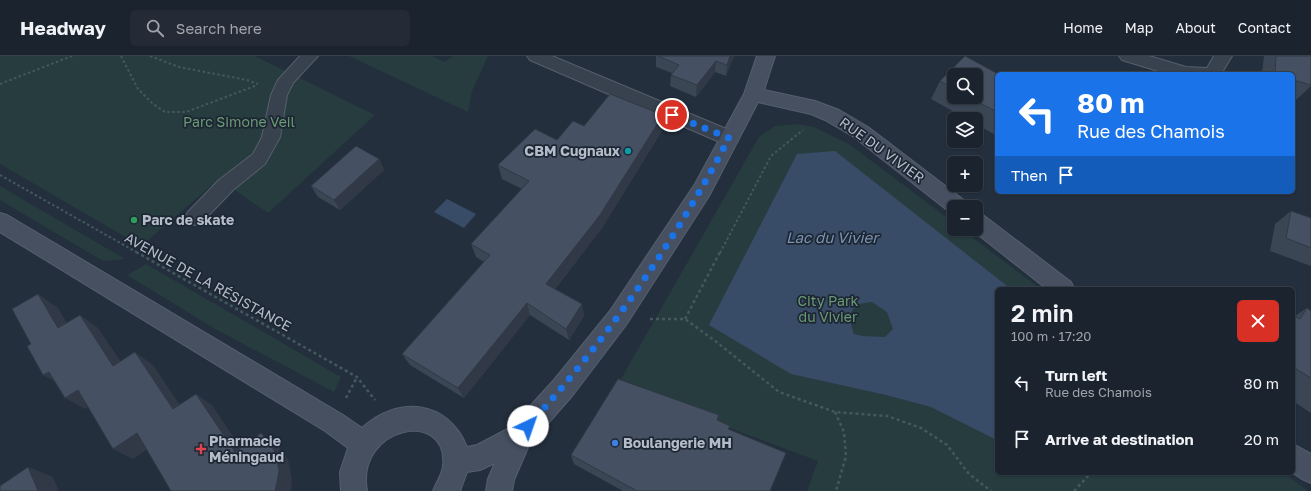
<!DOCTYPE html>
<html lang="en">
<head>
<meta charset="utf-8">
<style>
  :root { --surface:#1b232e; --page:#242b36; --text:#f1f3f6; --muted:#a0a4aa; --line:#39404a }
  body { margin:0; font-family:"Golos Text",sans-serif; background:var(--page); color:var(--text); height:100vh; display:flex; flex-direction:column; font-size:15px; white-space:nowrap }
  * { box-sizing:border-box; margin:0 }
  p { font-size:13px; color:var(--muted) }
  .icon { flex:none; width:22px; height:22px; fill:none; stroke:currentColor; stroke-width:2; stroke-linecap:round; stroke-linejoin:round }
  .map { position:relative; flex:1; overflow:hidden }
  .drawer { position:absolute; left:995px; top:231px; width:300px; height:188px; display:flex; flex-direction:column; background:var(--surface); border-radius:6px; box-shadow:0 1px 3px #0004,0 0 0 1px var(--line) }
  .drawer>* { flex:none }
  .banner { position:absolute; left:995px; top:16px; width:300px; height:122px; border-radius:6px; box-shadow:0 1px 3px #0004,0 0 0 1px var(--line); background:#1a73e8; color:#fff; overflow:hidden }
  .tools { position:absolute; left:947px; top:12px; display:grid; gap:8px }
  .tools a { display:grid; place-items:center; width:36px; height:36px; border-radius:6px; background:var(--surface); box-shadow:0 1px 3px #0004,0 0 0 1px var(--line); font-size:20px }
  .pin { position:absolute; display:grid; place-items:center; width:34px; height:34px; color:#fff; margin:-17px; border:2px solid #fff; border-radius:50%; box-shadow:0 1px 4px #0007 }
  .me { position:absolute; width:44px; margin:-22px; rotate:42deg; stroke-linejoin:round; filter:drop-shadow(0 0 3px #0008) }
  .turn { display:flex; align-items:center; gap:14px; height:84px; padding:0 16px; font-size:18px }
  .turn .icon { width:52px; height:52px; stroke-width:2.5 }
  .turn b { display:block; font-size:28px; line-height:34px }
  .then { display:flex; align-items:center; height:38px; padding:0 16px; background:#0003; gap:8px; font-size:15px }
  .round { display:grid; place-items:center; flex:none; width:42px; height:42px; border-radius:6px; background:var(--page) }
  .head { display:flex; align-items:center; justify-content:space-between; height:68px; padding:0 16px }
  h1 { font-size:24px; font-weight:600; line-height:30px }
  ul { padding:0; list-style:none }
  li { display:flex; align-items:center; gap:12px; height:56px; padding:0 16px }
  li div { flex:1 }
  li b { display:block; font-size:15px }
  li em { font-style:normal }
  header { display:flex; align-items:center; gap:24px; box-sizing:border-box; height:56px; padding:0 20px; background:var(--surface); border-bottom:1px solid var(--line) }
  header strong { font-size:19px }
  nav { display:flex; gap:22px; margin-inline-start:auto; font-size:14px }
  .search { width:280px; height:36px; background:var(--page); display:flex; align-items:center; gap:10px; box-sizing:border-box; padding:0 14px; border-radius:6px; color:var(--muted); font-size:15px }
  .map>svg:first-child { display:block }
  .green { fill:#263c3f }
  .water { fill:#394c67; fill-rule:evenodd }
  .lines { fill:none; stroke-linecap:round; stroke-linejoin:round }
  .lane-casing { stroke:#565f6c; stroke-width:2 }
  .street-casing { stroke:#565f6c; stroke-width:2 }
  .secondary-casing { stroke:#565f6c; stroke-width:2 }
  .path-far1 { stroke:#44595c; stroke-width:2; stroke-dasharray:2.5 2.5; stroke-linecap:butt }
  .path { stroke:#44595c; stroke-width:2.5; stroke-dasharray:3 3; stroke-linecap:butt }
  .lane { fill:#38414e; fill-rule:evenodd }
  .street { fill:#38414e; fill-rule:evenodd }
  .secondary { fill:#465061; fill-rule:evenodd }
  .wall { fill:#3b4654; fill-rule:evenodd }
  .shaded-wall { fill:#303945 }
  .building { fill:#455162; stroke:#303945 }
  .route { stroke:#1a73e8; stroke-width:7; stroke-dasharray:0 12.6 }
  .culture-dot { fill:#0f9aa8; stroke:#1d2633; stroke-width:1.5 }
  .leisure-dot { fill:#2e9e5b; stroke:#1d2633; stroke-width:1.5 }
  .shop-dot { fill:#3f7fe0; stroke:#1d2633; stroke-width:1.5 }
  .health-dot { fill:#e0444e; stroke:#1d2633; stroke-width:1.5 }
  .labels { text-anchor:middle; stroke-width:3.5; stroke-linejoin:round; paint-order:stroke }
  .park-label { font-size:14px; fill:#6b9a76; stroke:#1d2633 }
  .street-label { font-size:14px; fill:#b4bcc9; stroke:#1d2633 }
  .poi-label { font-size:14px; font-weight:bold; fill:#b4bcc9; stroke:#1d2633; text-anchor:start }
  .water-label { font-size:15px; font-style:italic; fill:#7c92b1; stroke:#1d2633 }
</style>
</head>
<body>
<header>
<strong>Headway</strong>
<div class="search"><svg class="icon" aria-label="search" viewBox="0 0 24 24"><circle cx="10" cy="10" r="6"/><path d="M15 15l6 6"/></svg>Search here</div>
<nav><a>Home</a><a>Map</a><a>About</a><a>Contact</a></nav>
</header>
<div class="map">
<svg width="1311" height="435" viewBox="0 0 1311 435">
  <rect width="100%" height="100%" fill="#242f3e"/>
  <g class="green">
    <polygon points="0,0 255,0 375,59 268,157 229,130 212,129 141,190 0,108"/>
    <polygon points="349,0 432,0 445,6 453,0 488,0 472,35 468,56"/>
    <polygon points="797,68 814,71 849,88 954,167 954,173 961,173 1041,233 997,233 997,417 1284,417 1308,435 807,435 818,405 617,330 759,81 775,70"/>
    <polygon points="0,130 125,203 103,205 0,144"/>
    <polygon points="146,208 341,321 334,336 217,274 127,219"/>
  </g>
  <g class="water">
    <path d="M835 95 1011 233H997V384L931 351 886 339 791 318 709 269 797 98ZM872 246 887 256 893 273 885 281 862 280 854 278C850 268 847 254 859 248 862 247 868 247 872 246Z"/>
    <polygon points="447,143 476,158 464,172 434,156"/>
  </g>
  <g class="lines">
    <defs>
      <polygon id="lane" points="300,0 318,0 293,27 287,39 280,81 265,108 233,134 202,166 195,169 188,166 185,161 188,156 219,124 253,98 262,81 271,39 278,24"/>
      <g id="street">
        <polygon points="527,0 552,0 736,77 739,82 736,87 729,89 722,87 530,4"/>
        <polygon points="1119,0 1149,0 1186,11 1207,12 1214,0 1232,0 1221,18 1168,18 1122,4"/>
      </g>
      <g id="secondary">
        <path d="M757 0H775L764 34 815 45 839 54 868 71 965 145 968 151H954V158L951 157 854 81 825 64 811 58 758 46 709 140 626 269 572 340 529 389 514 424 512 435H486L488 423 495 407 480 414 467 416 460 435H433C436 427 442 419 443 410 449 352 355 370 367 435H341L340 416 348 392 325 375 0 176V157L7 159 343 359 362 372C398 339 448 344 467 391L477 389 511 371 554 324 610 255 695 128 744 38Z"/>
        <polygon points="976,157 983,159 1071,226 1074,233 1047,233 971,173 976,173"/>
        <polygon points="1293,388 1311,398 1311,427 1302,423 1293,417"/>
      </g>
    </defs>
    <use href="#lane" class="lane-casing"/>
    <use href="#street" class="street-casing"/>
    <use href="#secondary" class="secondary-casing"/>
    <g class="path-far1">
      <polyline points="121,0 138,33 153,48 165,56 186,56 255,30"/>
      <polyline points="150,0 179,11 247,24 258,28"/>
      <polyline points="0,28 72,0"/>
      <polyline points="0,119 138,197"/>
      <polyline points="720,197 771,100 803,74"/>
    </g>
    <g class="path">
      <polyline points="136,196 357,321 375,344"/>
      <polyline points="650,263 685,263 714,284 779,336 835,356 887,360 921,372 947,389 969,418 991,435"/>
      <polyline points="685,263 720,196"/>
      <polyline points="346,342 357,321"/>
      <polyline points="835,356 844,376 846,400 836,435"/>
      <polyline points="1074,435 1091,417"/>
    </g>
    <use href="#lane" class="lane"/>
    <use href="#street" class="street"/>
    <use href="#secondary" class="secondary"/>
  </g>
  <g class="wall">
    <polygon points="656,0 734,0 726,20 715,16 696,41 670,30 671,19 672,17 656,11"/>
    <path d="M965 0 998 18H997V80L976 68V63H967L931 43 940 25ZM954 19H976V41H954Z"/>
    <polygon points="1264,0 1311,0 1311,30 1297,43 1293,42 1293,18 1262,18"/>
    <polygon points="663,59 663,73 602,172 555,233 582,248 584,260 569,284 530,259 464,342 410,309 402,298 484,206 476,201 471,188 522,133 502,123 498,109 557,84 584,70"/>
    <polygon points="379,103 384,114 340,154 318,141 311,130"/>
    <polygon points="1291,155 1311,162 1311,210 1270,195 1275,168"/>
    <polygon points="1307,252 1311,255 1311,357 1293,345 1293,260 1295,260"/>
    <polygon points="717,364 730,370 729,373 770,435 623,435 574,408 571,399"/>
  </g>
  <g class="shaded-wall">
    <polygon points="730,0 734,0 726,20 727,9"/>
    <polygon points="716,5 715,16 696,41 697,29"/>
    <polygon points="663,59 663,73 602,172 549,240 546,228"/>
    <polygon points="379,103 384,114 340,154 334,144"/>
    <polygon points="38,238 58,252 78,285 58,272"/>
    <polygon points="527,247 530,259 464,342 458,332"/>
    <polygon points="582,248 584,260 569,284 566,273"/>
    <polygon points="80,259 98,272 132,322 113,310"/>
    <polygon points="135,296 153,309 190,364 173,353"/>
    <polygon points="49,316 64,331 43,319"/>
    <polygon points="78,334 98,346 85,353 65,342"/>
    <polygon points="196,338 212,349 250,406 235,396"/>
    <polygon points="137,377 156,387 133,403 113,393"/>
    <polygon points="261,377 275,387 288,403 292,424 291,435 275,435"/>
    <polygon points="28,411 53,421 59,435 38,435"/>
  </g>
  <g class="building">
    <polygon points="658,0 730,0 727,9 716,5 697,29 671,19 679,9"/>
    <polygon points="965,0 998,18 997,18 997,56 969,41 976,41 976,19 954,19 954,33 940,25"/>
    <polygon points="1276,0 1311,0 1311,29 1293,24 1293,18 1275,18"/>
    <polygon points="610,38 663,59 600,159 546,228 582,248 566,273 527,247 458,332 402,298 490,199 471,188 529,125 498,109 535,73 557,84 573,65 584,70"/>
    <polygon points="356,90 379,103 334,144 311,130"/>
    <polygon points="1291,155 1311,162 1311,192 1286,182"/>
    <polygon points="38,238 58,272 80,259 113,310 135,296 173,353 196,338 235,396 261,377 274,394 279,414 277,426 275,435 171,435 137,377 113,393 78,334 65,342 49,316 43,319 27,290 31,288 12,253"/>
    <polygon points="1307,252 1311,255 1311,322 1293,311 1293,261 1294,260 1300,263"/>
    <polygon points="618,323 719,359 717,364 730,370 728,373 786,397 770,435 637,435 571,399"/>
    <polygon points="28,411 38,435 0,435 0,430"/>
  </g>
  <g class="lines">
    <path class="route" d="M528 370C607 284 675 185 729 82L672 59"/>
  </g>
  <circle class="culture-dot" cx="628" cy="95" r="4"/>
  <circle class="leisure-dot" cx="134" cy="164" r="4"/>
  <circle class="shop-dot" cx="615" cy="387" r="4"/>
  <path class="health-dot" d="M199 387h4v4h4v4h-4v4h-4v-4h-4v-4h4z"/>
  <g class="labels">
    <g class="park-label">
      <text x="239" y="71">Parc Simone Veil</text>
      <text x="828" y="250">City Park<tspan x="828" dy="16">du Vivier</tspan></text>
    </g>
    <g class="street-label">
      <text transform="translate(882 94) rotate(36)" y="5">RUE DU VIVIER</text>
      <text transform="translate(208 226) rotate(29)" y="5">AVENUE DE LA RÉSISTANCE</text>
    </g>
    <g class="poi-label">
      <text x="620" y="100" text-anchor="end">CBM Cugnaux</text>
      <text x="142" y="169">Parc de skate</text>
      <text x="209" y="390">Pharmacie<tspan x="209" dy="16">Méningaud</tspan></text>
      <text x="623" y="392">Boulangerie MH</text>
    </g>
    <g class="water-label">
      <text x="832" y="187">Lac du Vivier</text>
    </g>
  </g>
</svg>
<div class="tools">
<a><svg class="icon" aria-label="search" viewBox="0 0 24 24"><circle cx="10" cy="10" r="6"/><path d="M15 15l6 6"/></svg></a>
<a><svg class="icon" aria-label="layers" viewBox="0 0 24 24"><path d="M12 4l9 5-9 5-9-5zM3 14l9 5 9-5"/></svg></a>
<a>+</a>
<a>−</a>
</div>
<div class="pin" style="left:672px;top:59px;background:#d93025"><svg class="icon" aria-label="arrive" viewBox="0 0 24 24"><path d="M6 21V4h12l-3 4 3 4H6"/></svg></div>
<svg class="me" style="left:528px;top:370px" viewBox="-20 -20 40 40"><circle r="19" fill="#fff"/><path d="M0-13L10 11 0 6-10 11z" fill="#1a73e8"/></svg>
<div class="banner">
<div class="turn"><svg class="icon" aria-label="left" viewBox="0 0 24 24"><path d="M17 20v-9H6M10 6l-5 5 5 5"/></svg><div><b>80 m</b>Rue des Chamois</div></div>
<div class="then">Then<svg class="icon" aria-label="arrive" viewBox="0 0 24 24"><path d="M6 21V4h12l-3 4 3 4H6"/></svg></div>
</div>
<section class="drawer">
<div class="head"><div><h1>2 min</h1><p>100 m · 17:20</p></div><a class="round" style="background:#d93025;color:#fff"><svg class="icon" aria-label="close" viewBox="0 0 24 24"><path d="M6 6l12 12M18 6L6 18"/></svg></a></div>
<ul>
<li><svg class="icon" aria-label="left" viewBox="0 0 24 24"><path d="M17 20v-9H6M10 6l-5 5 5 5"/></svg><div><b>Turn left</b><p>Rue des Chamois</p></div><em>80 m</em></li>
<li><svg class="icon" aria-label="arrive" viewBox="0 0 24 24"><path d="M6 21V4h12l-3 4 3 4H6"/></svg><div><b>Arrive at destination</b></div><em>20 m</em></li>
</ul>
</section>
</div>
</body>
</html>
